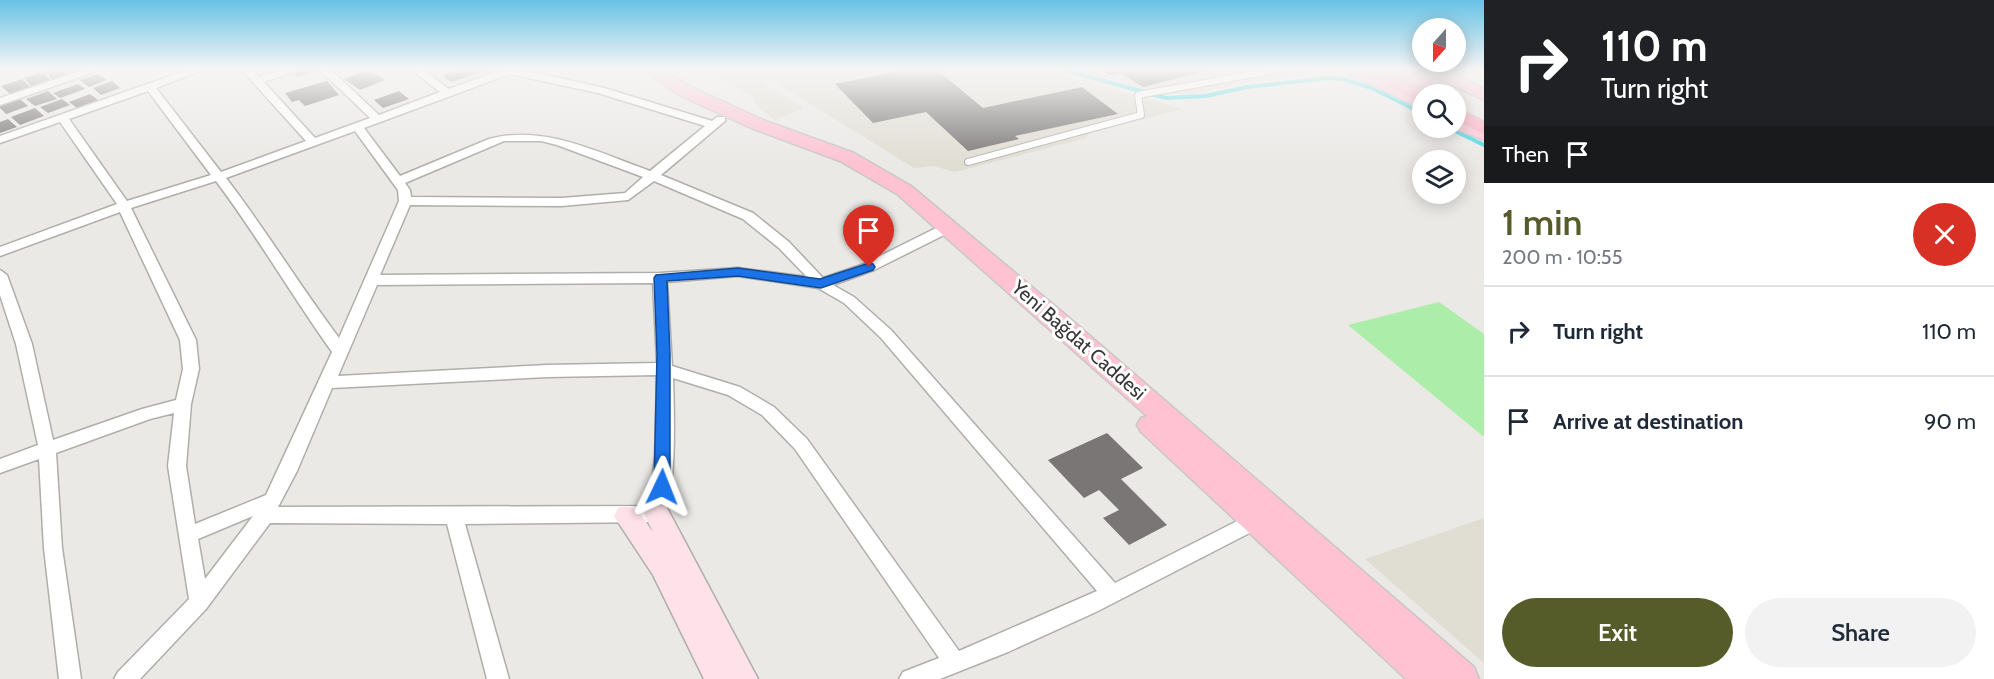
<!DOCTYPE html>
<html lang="en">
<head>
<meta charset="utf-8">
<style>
  :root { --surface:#fff; --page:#f2f2f3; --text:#1f2937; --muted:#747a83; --line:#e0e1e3; --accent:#555b29 }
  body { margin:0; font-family:Cabin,sans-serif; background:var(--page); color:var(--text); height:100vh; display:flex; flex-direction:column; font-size:22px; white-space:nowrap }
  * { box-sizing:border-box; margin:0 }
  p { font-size:20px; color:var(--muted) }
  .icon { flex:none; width:33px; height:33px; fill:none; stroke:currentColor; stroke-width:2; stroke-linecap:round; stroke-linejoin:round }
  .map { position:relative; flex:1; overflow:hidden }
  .details { display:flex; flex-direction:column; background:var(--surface); width:510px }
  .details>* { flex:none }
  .top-card { background:#202124; color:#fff; overflow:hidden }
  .needle { width:39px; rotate:201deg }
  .buttons { position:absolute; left:1412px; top:18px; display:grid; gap:12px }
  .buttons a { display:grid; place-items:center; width:54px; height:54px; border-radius:50%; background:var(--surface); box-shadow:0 3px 15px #0003; font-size:30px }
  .pin { position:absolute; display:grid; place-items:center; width:51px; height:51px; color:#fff; margin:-62px -26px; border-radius:50% 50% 50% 0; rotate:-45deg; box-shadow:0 0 6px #0007 }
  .pin .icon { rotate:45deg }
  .me { position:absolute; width:66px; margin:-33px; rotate:2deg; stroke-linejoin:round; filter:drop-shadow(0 0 4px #0008) }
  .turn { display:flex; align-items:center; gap:21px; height:126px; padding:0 18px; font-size:27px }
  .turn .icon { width:78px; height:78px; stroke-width:2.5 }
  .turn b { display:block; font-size:42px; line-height:51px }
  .then { display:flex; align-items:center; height:57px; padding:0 18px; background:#0003; gap:12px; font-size:22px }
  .round { display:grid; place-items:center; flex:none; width:63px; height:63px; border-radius:32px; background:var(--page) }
  .summary { display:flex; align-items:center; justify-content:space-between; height:102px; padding:0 18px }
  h1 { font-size:36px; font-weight:600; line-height:45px; color:var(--accent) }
  .action { display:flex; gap:12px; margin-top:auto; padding:12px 18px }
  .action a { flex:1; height:69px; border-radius:36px; background:var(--accent); color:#fff; font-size:24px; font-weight:600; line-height:69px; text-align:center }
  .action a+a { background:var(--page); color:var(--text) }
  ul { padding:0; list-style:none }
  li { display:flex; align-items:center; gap:18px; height:90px; padding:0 18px; border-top:2px solid var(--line) }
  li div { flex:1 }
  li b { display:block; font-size:22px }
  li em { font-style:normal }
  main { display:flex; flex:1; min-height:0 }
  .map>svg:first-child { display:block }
  .built { fill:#e0ddd3 }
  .green { fill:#aceea9 }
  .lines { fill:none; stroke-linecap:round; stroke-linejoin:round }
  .stream { stroke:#45d7e0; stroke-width:4 }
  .building { fill:#797675 }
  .service-casing { stroke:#afaeab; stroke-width:8 }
  .minor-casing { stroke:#afaeab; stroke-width:3 }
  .secondary-casing { stroke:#afaeab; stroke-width:3 }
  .primary-casing { stroke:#c8c7c7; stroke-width:3 }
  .trunk-casing { stroke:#c8c7c7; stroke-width:2 }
  .service { stroke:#fff; stroke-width:6 }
  .minor { fill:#fff; fill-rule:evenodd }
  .secondary { fill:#fee1e9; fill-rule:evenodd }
  .primary { fill:#fec2d3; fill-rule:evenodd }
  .trunk { fill:#feaec4; fill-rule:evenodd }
  .route { fill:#1a73e8; stroke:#114b97; stroke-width:1.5 }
  .labels { text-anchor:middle; stroke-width:6; stroke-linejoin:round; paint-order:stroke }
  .street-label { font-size:20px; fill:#393837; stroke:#fff }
</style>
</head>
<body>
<main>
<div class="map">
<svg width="1484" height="679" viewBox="0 0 1484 679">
  <rect width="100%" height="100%" fill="#eae9e6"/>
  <g class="built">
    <polygon points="706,69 1044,69 1182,109 1088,134 1086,138 955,172 934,166 914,168 772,80 764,83 804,108 775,120 761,110 752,96"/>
    <polygon points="1071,69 1338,69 1342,71 1237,84 1194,94 1163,94"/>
    <polygon points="1484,518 1484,663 1365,559"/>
  </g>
  <polygon class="green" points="1439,302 1484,334 1484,437 1348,325"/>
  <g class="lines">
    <g class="stream">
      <polyline points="1061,69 1166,98 1206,96 1247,87 1328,78 1343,79 1372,88 1422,113"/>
      <polyline points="1449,128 1484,145"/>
    </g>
  </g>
  <g class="building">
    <polygon points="53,69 73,69 76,72 53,80 44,72"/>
    <polygon points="303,69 321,69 321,70 297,77 293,72"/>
    <polygon points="459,69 487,69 488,70 451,82 442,75"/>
    <polygon points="909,69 936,69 983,108 1082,87 1118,114 1015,136 1019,139 968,151 926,112 873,123 835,84"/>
    <polygon points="1099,69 1210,69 1210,70 1143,87 1120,73 1109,75"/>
    <polygon points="369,70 385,80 360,90 344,79"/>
    <polygon points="43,72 50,80 31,86 24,78"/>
    <polygon points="98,74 107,80 89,87 80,80"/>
    <polygon points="22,79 30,87 10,94 1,86"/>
    <polygon points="112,81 120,88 101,95 93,88"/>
    <polygon points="327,81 339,95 305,106 299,100 292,102 285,93"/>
    <polygon points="78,84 85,89 60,98 53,93"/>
    <polygon points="48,91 57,99 35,106 26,99"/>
    <polygon points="399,91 409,99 383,108 374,100"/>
    <polygon points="90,94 98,100 77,108 69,102"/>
    <polygon points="20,99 28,106 6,114 0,108 0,106"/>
    <polygon points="62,99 70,105 48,113 40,107"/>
    <polygon points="35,108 44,116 20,125 11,117"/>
    <polygon points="8,119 17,127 0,133 0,122"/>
    <polygon points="1107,433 1143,468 1121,479 1167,525 1129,545 1103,518 1119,510 1099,490 1084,498 1048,460"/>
  </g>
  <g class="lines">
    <defs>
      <polyline id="service" points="968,162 1141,115 1138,95 1282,69"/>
      <g id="minor">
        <polygon points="87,69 103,69 0,105 0,98"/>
        <path d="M190 69H205L156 88 221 172 306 141 241 69H252L259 77 286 69H303L264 82 315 138 370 118 319 69H330L379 115 440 92 410 69H422L449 89 504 69H519L604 88 712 121 717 117H725V121L661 175 753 213 789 242 823 278 864 264 934 229H944L946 232 944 235 874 270 833 285 854 297 891 330 1115 583 1255 512 1261 510 1267 512 1270 518 1267 524 1096 612 1008 652 940 679H899L903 672 939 658 795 449 762 415 728 395 673 378C674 411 677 491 663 520L657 522 465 524 509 679H487L447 524 270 523 206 609 140 679H114L118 672 189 599 168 466 174 413 150 419 56 453 62 548 81 679H59L44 548 39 459 0 473V459L38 445 16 344 0 295V270L7 275 32 344 53 440 142 409 176 400 183 369 180 340 120 212 0 256V247L117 204 60 122 0 143V136ZM510 74 598 93 705 126 650 171C599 153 544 124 489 139L400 176 364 128ZM148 91 211 175 127 201 69 119ZM355 131 398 190 399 201 339 338C300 286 266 230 226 178ZM504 141H541L557 145 643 177 625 193 562 198 411 197 410 190 405 183ZM216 181C258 237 292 296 332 352L266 495 195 524 186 466 191 404 199 369 196 340 131 208ZM654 181 743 219 779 248 807 277 738 268 660 273 380 275 410 205 562 206 628 200ZM738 276 818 288 844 303 881 338 1097 591 959 651 807 439 774 407 740 387 672 366 667 282ZM653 283 657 363 547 365 338 376 377 285ZM657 375 655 457 649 506 278 507 297 471 332 388 547 377ZM253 516 205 579 198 539Z"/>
      </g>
      <path id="secondary" d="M657 503 666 506 758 679H704L653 575 614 516 618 508C637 502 643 519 653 532L644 514 648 506Z"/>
      <g id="primary">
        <polygon points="643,69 662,69 691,87 763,120 854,153 911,186 1068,317 1474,667 1479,679 1406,679 1141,432 1137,425 1141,418 1147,416 897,194 840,161 751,128 679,95"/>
        <polygon points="1344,69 1365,69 1422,97 1422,109 1346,72"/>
        <polygon points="1422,69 1443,69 1484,89 1484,100 1424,72"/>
        <polygon points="1455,116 1484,128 1484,140 1454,128"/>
      </g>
      <g id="trunk">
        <polygon points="1360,69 1382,69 1430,94 1422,94 1422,101 1416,100 1362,73"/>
        <polygon points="1408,69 1455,90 1458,94 1455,98 1455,94 1436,94 1400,78 1397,74 1400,70"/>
        <polygon points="1455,107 1484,121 1484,134 1455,120"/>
      </g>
    </defs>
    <use href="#service" class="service-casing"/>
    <use href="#minor" class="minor-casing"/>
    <use href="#secondary" class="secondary-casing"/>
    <use href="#primary" class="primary-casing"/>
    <use href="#trunk" class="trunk-casing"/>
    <use href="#service" class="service"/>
    <use href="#minor" class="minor"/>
    <use href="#secondary" class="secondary"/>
    <use href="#primary" class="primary"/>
    <use href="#trunk" class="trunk"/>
  </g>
  <linearGradient id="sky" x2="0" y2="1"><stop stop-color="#67c2e5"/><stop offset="0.42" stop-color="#f6f5f4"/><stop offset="1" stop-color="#f6f5f4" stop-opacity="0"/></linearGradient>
  <rect width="1484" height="164" fill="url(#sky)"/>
  <polygon class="route" points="869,263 873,264 875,267 873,270 821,288 738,276 667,281 670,354 670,487 668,492 662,494 657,492 654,487 657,354 654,278 656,275 738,268 820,279"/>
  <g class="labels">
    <g class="street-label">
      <text transform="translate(1079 340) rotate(41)" y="7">Yeni Bağdat Caddesi</text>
    </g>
  </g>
</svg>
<div class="buttons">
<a><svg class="needle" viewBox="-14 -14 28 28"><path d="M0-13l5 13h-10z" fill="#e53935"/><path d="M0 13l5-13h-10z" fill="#747a83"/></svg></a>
<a><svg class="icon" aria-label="search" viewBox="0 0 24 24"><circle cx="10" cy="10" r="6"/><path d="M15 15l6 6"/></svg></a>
<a><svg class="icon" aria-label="layers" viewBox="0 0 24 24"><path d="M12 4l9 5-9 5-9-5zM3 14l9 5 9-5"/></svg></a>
</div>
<div class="pin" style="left:869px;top:267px;background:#d93025"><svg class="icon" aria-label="arrive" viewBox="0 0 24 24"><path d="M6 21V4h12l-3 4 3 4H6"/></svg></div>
<svg class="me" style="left:662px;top:487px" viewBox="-20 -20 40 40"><path d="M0-17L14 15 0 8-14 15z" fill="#1a73e8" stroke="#fff" stroke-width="4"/></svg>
</div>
<section class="details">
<div class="top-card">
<div class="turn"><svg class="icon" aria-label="right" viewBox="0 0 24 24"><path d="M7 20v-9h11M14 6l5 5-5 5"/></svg><div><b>110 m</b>Turn right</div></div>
<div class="then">Then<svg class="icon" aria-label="arrive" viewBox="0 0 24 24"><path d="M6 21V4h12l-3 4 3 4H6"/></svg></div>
</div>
<div class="summary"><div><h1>1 min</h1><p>200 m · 10:55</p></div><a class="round" style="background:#d93025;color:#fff"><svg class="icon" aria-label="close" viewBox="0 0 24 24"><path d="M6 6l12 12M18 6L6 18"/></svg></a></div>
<ul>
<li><svg class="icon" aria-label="right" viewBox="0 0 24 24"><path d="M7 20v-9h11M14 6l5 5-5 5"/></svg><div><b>Turn right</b></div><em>110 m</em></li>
<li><svg class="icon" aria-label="arrive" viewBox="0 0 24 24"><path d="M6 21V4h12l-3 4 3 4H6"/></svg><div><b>Arrive at destination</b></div><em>90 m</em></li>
</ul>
<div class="action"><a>Exit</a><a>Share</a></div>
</section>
</main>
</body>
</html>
